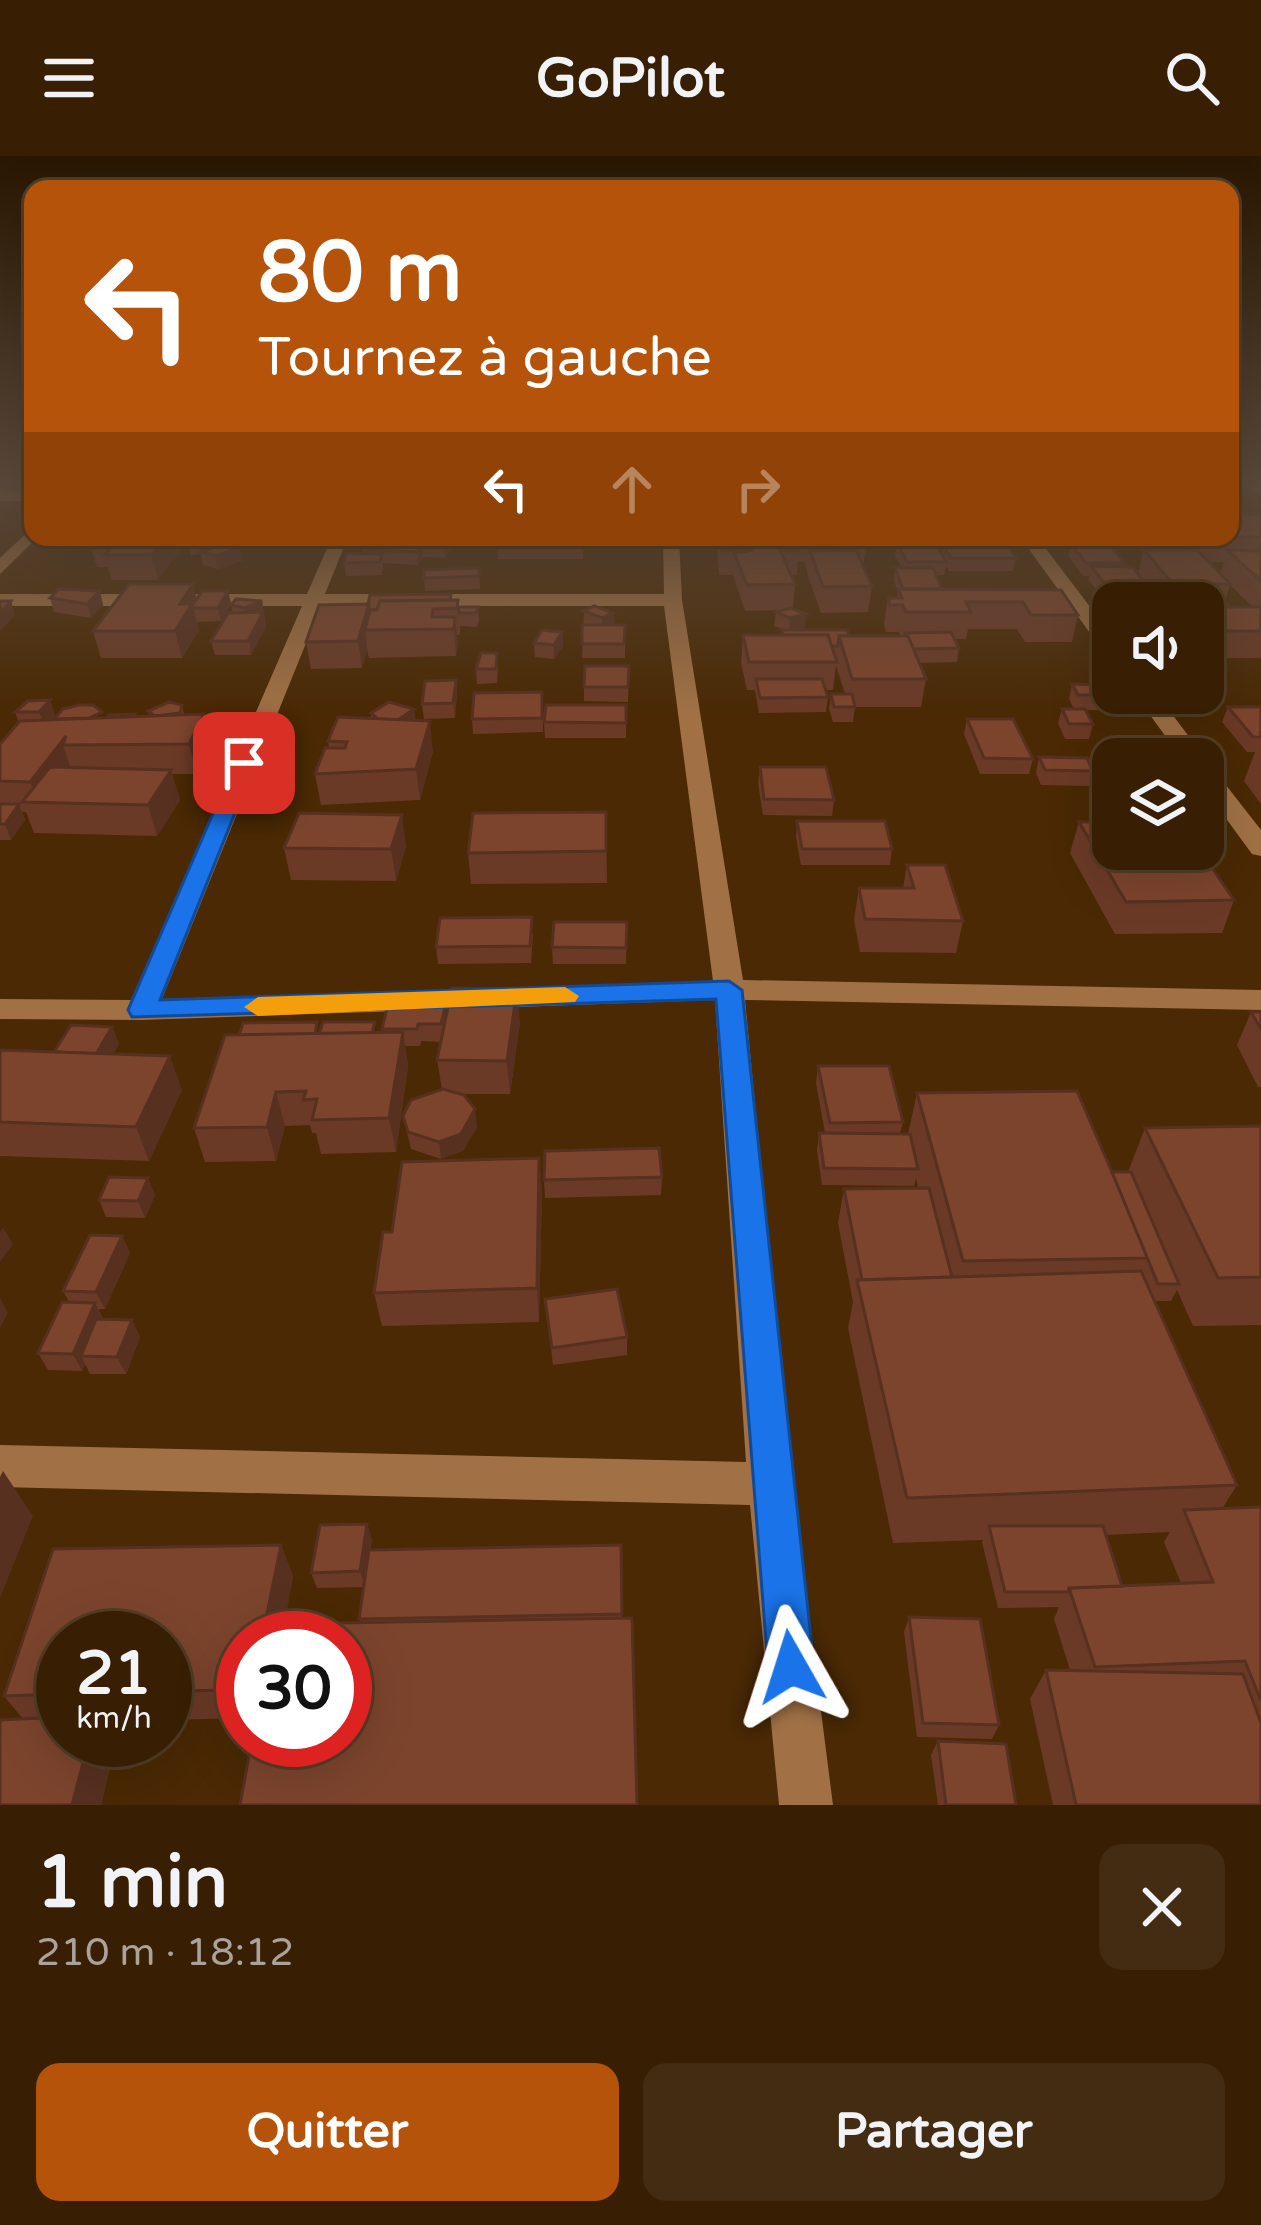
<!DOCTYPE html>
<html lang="fr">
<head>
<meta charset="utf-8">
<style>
  :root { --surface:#381f03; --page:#432c12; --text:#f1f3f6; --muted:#aba29a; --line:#523d25; --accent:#b45309 }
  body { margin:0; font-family:"Varela Round",sans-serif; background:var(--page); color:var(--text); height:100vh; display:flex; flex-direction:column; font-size:45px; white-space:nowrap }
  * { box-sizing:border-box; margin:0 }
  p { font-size:39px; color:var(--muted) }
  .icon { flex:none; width:66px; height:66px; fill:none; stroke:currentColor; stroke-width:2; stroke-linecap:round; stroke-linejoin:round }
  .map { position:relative; height:1649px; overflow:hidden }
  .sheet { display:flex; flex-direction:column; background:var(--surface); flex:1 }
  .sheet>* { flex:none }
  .top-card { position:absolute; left:24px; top:24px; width:1215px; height:366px; border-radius:24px; box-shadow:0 12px 48px #0002,0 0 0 3px var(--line); background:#b45309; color:#fff; overflow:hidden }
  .fabs { position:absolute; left:1092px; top:426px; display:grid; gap:24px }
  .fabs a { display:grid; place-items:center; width:132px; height:132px; border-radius:24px; background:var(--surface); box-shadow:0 12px 48px #0002,0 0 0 3px var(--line); font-size:60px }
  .speed { position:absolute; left:36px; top:1455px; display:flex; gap:24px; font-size:60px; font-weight:700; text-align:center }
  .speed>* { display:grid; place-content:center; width:156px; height:156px; border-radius:50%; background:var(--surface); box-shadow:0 12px 48px #0002,0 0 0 3px var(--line); line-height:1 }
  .speed small { font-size:30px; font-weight:400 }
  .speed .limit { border:18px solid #d22; background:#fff; color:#111 }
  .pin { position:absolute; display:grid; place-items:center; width:102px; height:102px; color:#fff; margin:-51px; border-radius:24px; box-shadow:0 6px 18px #0006 }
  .me { position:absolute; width:132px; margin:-66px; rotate:354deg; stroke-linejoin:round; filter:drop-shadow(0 0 9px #0008) }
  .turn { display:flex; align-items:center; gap:42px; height:252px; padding:0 36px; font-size:54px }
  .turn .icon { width:156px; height:156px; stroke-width:2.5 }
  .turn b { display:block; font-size:84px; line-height:102px }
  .lanes { display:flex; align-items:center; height:114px; padding:0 36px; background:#0003; justify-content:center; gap:60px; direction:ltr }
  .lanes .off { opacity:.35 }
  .round { display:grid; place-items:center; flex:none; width:126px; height:126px; border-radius:24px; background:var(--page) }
  .head { display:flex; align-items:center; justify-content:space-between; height:204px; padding:0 36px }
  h1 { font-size:72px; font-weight:700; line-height:90px }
  .cta { display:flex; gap:24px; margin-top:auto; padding:24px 36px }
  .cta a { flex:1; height:138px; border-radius:24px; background:var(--accent); color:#fff; font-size:48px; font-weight:700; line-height:138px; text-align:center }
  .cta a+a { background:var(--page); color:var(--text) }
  header { display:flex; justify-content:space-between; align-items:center; height:156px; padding:0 36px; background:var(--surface); font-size:54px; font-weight:700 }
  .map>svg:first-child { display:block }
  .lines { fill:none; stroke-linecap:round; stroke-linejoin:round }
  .minor { fill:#a17145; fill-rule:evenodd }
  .wall { fill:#6b3a27; fill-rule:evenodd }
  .shaded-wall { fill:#573020 }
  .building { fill:#7c442d; stroke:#573020; stroke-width:3 }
  .route { fill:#1a73e8; stroke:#114b97; stroke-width:3 }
  .slow { fill:#f59e0b }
</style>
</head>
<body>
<header><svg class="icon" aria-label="menu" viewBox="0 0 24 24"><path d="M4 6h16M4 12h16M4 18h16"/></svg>GoPilot<svg class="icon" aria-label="search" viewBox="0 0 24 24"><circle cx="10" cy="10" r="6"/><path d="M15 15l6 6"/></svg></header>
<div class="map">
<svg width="1261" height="1649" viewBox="0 0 1261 1649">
  <rect width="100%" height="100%" fill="#4a2904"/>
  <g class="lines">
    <g class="minor">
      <polygon points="1244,327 1260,327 1261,340"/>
      <rect x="0" y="335" width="33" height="10"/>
      <polygon points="33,371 33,381 38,381 0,418 0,402"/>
      <path d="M332 381H348L325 438H664L663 381H679L682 444 743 824 1261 834V854L745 844 792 1328 833 1649H779L750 1349 0 1331V1289L746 1306 715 844 142 864 0 863V843L131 844 302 450H0V438H307ZM321 450H664L713 825 162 843Z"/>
      <polygon points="1020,381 1037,381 1113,481 1113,501 1106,499"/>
      <polygon points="1134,537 1156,537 1206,603 1203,607 1203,603 1182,603"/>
      <polygon points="1203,608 1211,610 1261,674 1261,700 1252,698 1203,631"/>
    </g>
  </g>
  <g class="wall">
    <polygon points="5,326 33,326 33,330 6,330"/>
    <path d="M1261 358V502H1203V447L1106 446 1088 423 1089 420H1083L1068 400 1071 388 1125 407 1124 411 1138 417 1144 394H1197L1185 383 1186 381H1230ZM1209 406H1224L1220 418ZM1230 429 1253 451H1230L1224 447Z"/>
    <polygon points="190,381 158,424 112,424 108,411 97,411 89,386"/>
    <polygon points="191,381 223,381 223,388 242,405 217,413 203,409 201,398 191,399 188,386"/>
    <polygon points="361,381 456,381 457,388 445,402 423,401 418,409 383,407 382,419 346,420 344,407 368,397 363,397"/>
    <polygon points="456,381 584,381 583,403 498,403 497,383 495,387 457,387"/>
    <polygon points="716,381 796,381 799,393 799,381 862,381 866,391 863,411 872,430 868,456 821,457 808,420 805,406 798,405 798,402 797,419 791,419 795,428 793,452 805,472 796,474 849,480 901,480 899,476 886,476 884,468 888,442 897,442 898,436 894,425 895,412 902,412 895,400 897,387 901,387 902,381 934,381 934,387 942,398 943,389 972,389 973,381 1010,381 1013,387 1012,395 1016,402 1013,415 949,415 946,410 944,419 935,419 942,433 1061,434 1078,459 1072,486 1025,486 1017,473 968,473 966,483 954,483 959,492 957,506 919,507 926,523 921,551 855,551 853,566 833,566 829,553 831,538 845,538 836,509 833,534 826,534 828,541 826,556 759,557 755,534 747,534 741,507 743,479 781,479 782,474 785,474 774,470 776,456 783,454 745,455 733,419 719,419"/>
    <polygon points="479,412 480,433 425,435 424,422"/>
    <polygon points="228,435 231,448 221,465 197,466 199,474 182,502 101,502 93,475"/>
    <polygon points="451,438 452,445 458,451 478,451 479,465 477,471 460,470 460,479 457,479 456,500 369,502 367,494 362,512 311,513 306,486 368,448"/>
    <polygon points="50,442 103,449 91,462 54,456"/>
    <polygon points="262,445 266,470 251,499 215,499 211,485 233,457 231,449"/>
    <polygon points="594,450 615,469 625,469 625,502 582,502 584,455"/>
    <polygon points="562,476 563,490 554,503 535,501 534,487"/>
    <polygon points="629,510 628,546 584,545 584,531"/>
    <polygon points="498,511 497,527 477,528 476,513"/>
    <polygon points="456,524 457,538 455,562 424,563 422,548"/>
    <polygon points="1072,528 1104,539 1100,554 1086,554 1093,568 1089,583 1065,583 1058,567 1062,553 1074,553 1069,543"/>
    <polygon points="28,545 55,559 51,564 150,560 148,555 182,549 184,559 204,558 211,587 197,618 172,618 180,644 157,680 34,677 26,656 22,656 25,664 11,684 0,684 0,588 19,567 15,556"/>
    <polygon points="626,549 626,582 545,582 544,566"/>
    <polygon points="543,551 543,576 473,578 472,563"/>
    <polygon points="1228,551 1261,551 1261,648 1244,625 1255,596 1247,596 1222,566"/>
    <polygon points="414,553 415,565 433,595 420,644 321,649 315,618 329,592 328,585 371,562 371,557"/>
    <polygon points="967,563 1033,603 1029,618 980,618 964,578"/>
    <polygon points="1102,590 1113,603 1113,621 1106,621 1098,605"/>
    <polygon points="1039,601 1093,615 1089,630 1041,629 1036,617"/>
    <polygon points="760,611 834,644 832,660 763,659 758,627"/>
    <polygon points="606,656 607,727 471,728 468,697"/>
    <polygon points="797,665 892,693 890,709 801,709 796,681"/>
    <polygon points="1079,666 1234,744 1222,777 1115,778 1070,697"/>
    <polygon points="406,690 396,725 291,724 284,692"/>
    <polygon points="907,709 963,765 956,797 860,796 854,764 859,732 903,732"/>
    <polygon points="627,766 626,808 553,808 552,791"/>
    <polygon points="533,778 531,807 438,808 436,791"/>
    <polygon points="1251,856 1261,856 1261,931 1258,931 1237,889"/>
    <polygon points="447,857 520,866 510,938 459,938 477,971 463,995 441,1003 411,993 403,960 442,933 437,904 441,886 421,885 420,890 405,890 408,910 396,996 321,998 316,977 312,977 310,969 285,970 276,1005 205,1006 194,972 239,879 383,877 382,873"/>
    <polygon points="112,871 119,888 113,898 182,934 149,1005 0,1000 0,894 54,896"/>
    <path d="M818 910 903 966 900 977 908 978 917 937 1112 1016H1128L1145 972 1261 970V1169L1193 1170 1177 1134 1171 1145H1155L1237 1329 1222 1353 1261 1351V1649H1053L1030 1543 1046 1514H1070L1054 1463 1059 1451 998 1452 982 1386 983 1384 893 1387 848 1172 853 1146 838 1067 844 1033 918 1032 916 1022 914 1030 822 1029 817 994 819 977H825L816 927ZM1170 1376 1164 1386 1181 1427 1122 1430 1105 1379Z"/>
    <polygon points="539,1002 542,1036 539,1166 382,1170 374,1137 392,1076"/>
    <polygon points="662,1021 661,1039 545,1042 544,1024"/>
    <polygon points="148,1022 155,1039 145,1062 106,1061 99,1044"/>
    <polygon points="122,1080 130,1097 105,1153 98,1153 103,1163 132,1164 140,1181 126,1218 90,1218 85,1208 82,1215 48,1214 38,1197 69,1146 63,1135"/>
    <polygon points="545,1143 627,1181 627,1199 553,1209"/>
    <polygon points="367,1368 372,1384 370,1394 621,1389 622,1462 632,1462 637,1649 240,1649 252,1584 345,1584 345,1482 243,1482 243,1562 165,1564 165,1482 63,1482 63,1584 114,1584 116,1588 101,1649 0,1649 0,1564 23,1563 4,1540 53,1393 281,1389 293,1420 284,1468 361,1466 359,1463 364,1431 317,1432 311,1417 320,1369"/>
    <polygon points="909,1461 999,1569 992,1583 917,1581 904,1476"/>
    <polygon points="938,1585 1016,1649 938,1649 931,1599"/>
  </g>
  <g class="shaded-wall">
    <polygon points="166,381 190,381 158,424 151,399"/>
    <polygon points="218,381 223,381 224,386 219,398 216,385"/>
    <polygon points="443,381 456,381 457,388 445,402"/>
    <polygon points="422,390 423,402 418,409 417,396"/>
    <polygon points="240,392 242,405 217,413 215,400"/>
    <polygon points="193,428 199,452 193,452 199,474 182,502 175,475 180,448"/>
    <polygon points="100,435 103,449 91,462 87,448"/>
    <polygon points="228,435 231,448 221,465 218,452"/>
    <polygon points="11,445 15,459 0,476 0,457"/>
    <polygon points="262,445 266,470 251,499 245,452"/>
    <polygon points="369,448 373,474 365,474 367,494 362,512 358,485"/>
    <polygon points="614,457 615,471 602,476 602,462"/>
    <polygon points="806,458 805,472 789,476 790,462"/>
    <polygon points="455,461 458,488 456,500 454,473"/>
    <polygon points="562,476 563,490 554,503 554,489"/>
    <polygon points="456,524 457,538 455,562 453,547"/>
    <polygon points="50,544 55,559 45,571 39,556"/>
    <polygon points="414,553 416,568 395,566"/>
    <polygon points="204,558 211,587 197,618 189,588"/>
    <polygon points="430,565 433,595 420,644 416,613"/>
    <polygon points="66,580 63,589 72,616 37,646 30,626"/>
    <polygon points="171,614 180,644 157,680 148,649"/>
    <polygon points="19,648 25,664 11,684 5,668"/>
    <polygon points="402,659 406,690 396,725 391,693"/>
    <polygon points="517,833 520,866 510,938 507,905"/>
    <polygon points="112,871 119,888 96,926 89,909"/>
    <polygon points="403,876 408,910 396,996 389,962"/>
    <polygon points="170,900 182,934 149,1005 136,971"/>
    <polygon points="276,936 285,970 276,1005 267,971"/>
    <polygon points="475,953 477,971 463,995 441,1003 439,986"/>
    <polygon points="539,1002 542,1036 539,1166 537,1132"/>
    <polygon points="148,1022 155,1039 145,1062 138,1045"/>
    <polygon points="3,1071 13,1088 0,1106 0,1076"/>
    <polygon points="122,1080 130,1097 105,1153 96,1136"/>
    <polygon points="0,1142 8,1157 0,1172"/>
    <polygon points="95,1147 103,1165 81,1200 85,1208 82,1215 73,1198"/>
    <polygon points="132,1164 140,1181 126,1218 117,1201"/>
    <polygon points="3,1315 33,1360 0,1442 0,1321"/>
    <polygon points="367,1368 372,1384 365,1431 360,1415"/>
    <polygon points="281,1389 293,1420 282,1482 262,1482"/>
    <polygon points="89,1584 114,1584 116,1588 101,1649 72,1649"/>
  </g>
  <g class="building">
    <polygon points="1261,358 1261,381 1230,381 1230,359"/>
    <polygon points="94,381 166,381 151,399 105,399 116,386 89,386"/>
    <polygon points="191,381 218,381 216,385 188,386"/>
    <polygon points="719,381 796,381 799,394 780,394 795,428 747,429 734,397 754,394 721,394"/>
    <polygon points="808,381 862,381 866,391 810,391"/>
    <polygon points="975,381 1010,381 1013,387 1007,387 1016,402 951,402 943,389 979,389"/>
    <polygon points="229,387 240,392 215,400 200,396"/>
    <polygon points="373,387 422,390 417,396 367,394"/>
    <polygon points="897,387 935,387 946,406 907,406"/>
    <polygon points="1071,388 1108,388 1125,407 1086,407"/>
    <polygon points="856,394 872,430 823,431 810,395"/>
    <polygon points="1144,394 1197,394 1230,428 1173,428"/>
    <polygon points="1227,394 1261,395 1261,425"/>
    <polygon points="346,398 382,398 380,406 344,407"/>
    <polygon points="1091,410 1133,411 1144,426 1118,425 1124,433 1109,433"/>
    <polygon points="479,412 479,420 424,422 424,414"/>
    <polygon points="895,412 933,412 942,433 903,433"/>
    <polygon points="129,428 193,428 180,448 192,448 175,475 93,475"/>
    <polygon points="1125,432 1157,432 1171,447 1122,447 1116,439 1131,438"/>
    <polygon points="59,433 100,435 87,448 50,442"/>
    <polygon points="898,433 1061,434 1078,459 1031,459 1023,446 966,446 971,456 906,456 903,449 890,449 888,442 902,442"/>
    <polygon points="202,435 228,435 218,452 191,452"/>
    <polygon points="451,438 450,445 380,445 377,454 370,454 368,448 370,439"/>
    <polygon points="236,443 262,445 245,452 231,449"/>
    <polygon points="458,444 457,452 433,453 432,461 455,461 454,473 365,474 370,454 377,454 380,445"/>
    <polygon points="0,445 11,445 0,457"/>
    <polygon points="1203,447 1227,447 1230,451 1203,451"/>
    <polygon points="369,448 358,485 306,486 319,449"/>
    <polygon points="594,450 614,457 602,462 584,455"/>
    <polygon points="458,451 478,451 476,457 459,457"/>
    <rect x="1203" y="451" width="58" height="24"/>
    <polygon points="791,452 806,458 790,462 776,456"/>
    <polygon points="263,456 248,485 211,485 228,457"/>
    <polygon points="582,469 625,469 624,488 582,488"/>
    <polygon points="542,474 562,476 554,489 534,487"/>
    <polygon points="782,474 847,474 849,480 839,480 838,490 831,490 828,479 783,479"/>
    <polygon points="951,476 959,492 913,493 905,477"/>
    <polygon points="743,479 828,479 837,506 749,506"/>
    <polygon points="839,480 908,480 926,523 852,523"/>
    <polygon points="481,497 497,497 496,513 476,513"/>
    <polygon points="585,510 629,510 628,531 584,531"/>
    <polygon points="756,523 822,523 828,541 760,542"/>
    <polygon points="456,524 453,547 422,548 425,525"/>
    <polygon points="1072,528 1098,529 1104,539 1078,539"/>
    <polygon points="542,536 542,562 472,563 474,537"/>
    <polygon points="831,538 852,538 855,551 834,551"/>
    <polygon points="50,544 39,556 15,556 28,545"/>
    <polygon points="169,546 182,549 180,557 155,560 148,555"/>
    <polygon points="389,546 414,553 398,564 378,563 371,557"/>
    <polygon points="79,549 93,549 102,556 89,562 54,563 63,553"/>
    <polygon points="546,549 626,549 626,567 544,566"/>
    <polygon points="1228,551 1261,551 1261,581 1253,581"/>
    <polygon points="1062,553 1085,553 1093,568 1069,568"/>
    <polygon points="135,558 134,561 107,562 109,559"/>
    <polygon points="204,558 189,588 63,589 66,580 30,626 0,625 0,588 20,565"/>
    <polygon points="338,561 430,565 416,613 315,618 325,592 345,592 347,586 328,585"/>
    <polygon points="967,563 1013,563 1033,603 984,602"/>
    <polygon points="1102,590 1150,591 1158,603 1113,603 1113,605 1110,605"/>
    <polygon points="1039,601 1087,602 1093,615 1045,614"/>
    <polygon points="50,611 171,614 148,649 22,646"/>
    <polygon points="760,611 826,611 834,644 764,643"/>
    <polygon points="0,648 19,648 5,668 0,668"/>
    <polygon points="606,656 606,695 468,697 473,657"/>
    <polygon points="299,657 402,659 391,693 284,692"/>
    <polygon points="797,665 885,665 892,693 802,693"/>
    <polygon points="1079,666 1113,666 1113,693 1199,693 1234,744 1126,746"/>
    <polygon points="907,709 945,709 963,765 865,763 859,732 914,732"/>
    <polygon points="532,761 530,790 436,791 440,762"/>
    <polygon points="554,766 627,766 626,792 552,791"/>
    <polygon points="452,832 517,833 507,905 437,904"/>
    <polygon points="388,847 446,848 441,868 418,868 417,873 382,873"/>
    <polygon points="1251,856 1261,856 1261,873"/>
    <polygon points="317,866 315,878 239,879 243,867"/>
    <polygon points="323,866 375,866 372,877 319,878"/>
    <polygon points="71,869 112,871 96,898 54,896"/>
    <polygon points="403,876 389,962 312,964 317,943 303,944 306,935 276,936 267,971 194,972 225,879"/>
    <polygon points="0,894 170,900 136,971 0,966"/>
    <polygon points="818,910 889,910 903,966 830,967"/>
    <polygon points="443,933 464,939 475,953 461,978 439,986 408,976 403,960 411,944"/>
    <polygon points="1077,935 1149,1102 963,1105 917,937"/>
    <polygon points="1261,970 1261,1121 1218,1122 1145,972"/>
    <polygon points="819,977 910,978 918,1013 824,1012"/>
    <polygon points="659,992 662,1021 544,1024 545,995"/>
    <polygon points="539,1002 537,1132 374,1137 383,1076 392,1076 402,1006"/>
    <polygon points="1112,1016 1131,1016 1179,1128 1158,1128"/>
    <polygon points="109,1021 148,1022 138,1045 99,1044"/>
    <polygon points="929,1032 952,1121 862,1124 844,1033"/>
    <polygon points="90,1079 122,1080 96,1136 63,1135"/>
    <polygon points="1141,1115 1237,1329 907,1342 857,1124"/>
    <polygon points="617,1133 627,1181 552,1192 545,1143"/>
    <polygon points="62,1146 95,1147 73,1198 38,1197"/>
    <polygon points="96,1163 132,1164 117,1201 81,1200"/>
    <polygon points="1261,1351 1261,1545 1245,1505 1095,1511 1069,1432 1213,1426 1184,1354"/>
    <polygon points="367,1368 360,1415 311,1417 320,1369"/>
    <polygon points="989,1370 1103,1370 1122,1430 1069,1432 1068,1436 1005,1436"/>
    <polygon points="281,1389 262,1482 243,1482 243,1534 165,1535 165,1482 63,1482 63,1538 4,1540 53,1393"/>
    <polygon points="621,1389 622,1458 359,1463 369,1394"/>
    <polygon points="909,1461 980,1463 999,1569 923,1567"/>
    <polygon points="632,1462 637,1649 240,1649 252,1584 345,1584 345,1482 272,1482 275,1468"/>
    <polygon points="1046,1514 1243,1518 1261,1567 1261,1649 1076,1649"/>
    <polygon points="63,1561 63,1584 89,1584 72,1649 0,1649 0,1564"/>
    <polygon points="938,1585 1006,1588 1016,1649 946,1649"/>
  </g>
  <linearGradient id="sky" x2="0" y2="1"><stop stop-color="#291702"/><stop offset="0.59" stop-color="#5a493a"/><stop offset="1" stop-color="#5a493a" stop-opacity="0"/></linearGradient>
  <rect width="1261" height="557" fill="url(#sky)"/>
  <polygon class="route" points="237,602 255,607 160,844 729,825 742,834 814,1511 807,1528 791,1534 775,1528 768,1511 716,843 132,861 128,854"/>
  <polygon class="slow" points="565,831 579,840 575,846 258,860 244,851 258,841"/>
</svg>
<div class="fabs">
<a><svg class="icon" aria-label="sound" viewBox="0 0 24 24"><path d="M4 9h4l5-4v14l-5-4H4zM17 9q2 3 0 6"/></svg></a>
<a><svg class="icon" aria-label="layers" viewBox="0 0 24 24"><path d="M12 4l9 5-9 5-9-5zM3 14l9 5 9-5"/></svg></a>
</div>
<div class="speed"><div>21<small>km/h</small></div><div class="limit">30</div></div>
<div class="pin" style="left:244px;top:607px;background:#d93025"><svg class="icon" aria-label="arrive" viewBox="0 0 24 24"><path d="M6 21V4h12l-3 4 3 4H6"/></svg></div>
<svg class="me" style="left:791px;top:1511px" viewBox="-20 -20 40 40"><path d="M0-17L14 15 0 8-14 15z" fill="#1a73e8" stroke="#fff" stroke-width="4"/></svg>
<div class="top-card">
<div class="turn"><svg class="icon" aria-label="left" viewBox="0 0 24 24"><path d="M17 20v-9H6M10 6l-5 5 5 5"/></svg><div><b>80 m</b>Tournez à gauche</div></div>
<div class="lanes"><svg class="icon" aria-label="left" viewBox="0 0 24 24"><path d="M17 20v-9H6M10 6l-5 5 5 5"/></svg><svg class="icon off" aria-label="ahead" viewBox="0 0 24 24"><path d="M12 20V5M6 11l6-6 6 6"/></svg><svg class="icon off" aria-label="right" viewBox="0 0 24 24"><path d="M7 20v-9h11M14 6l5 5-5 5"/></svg></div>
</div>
</div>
<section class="sheet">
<div class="head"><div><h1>1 min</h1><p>210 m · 18:12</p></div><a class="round"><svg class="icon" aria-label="close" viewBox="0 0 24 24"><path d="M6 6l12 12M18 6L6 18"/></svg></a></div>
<div class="cta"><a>Quitter</a><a>Partager</a></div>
</section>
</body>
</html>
